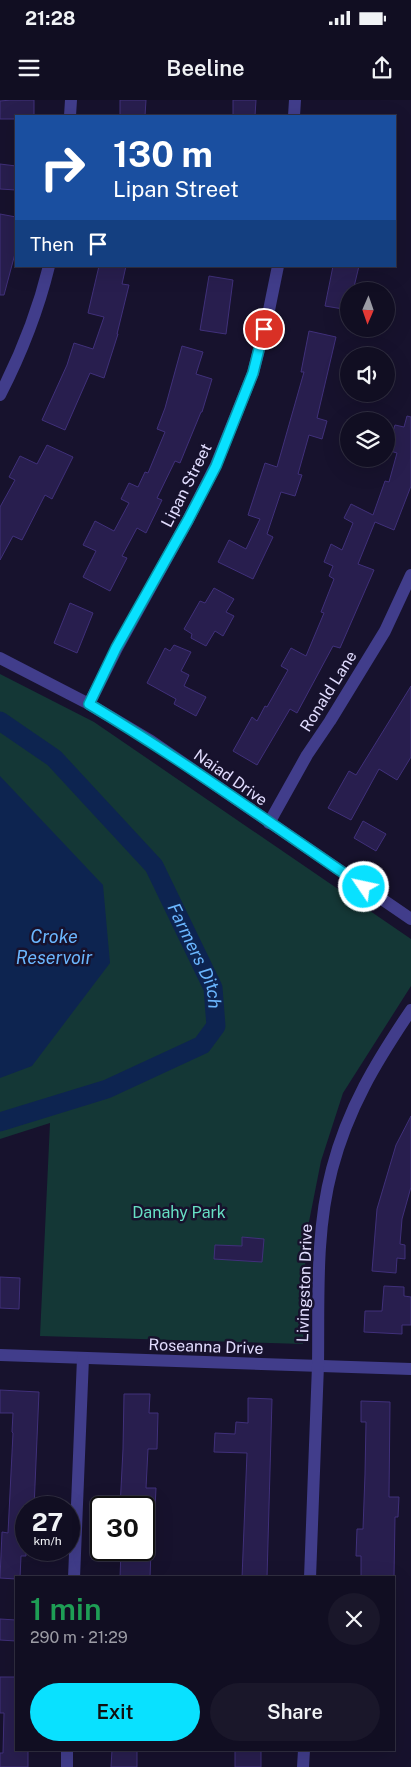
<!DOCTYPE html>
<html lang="en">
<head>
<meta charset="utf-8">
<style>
  :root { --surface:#110e22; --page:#1a172a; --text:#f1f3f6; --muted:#9c9ca5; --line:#302e40; --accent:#09e1ff }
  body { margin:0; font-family:"Public Sans",sans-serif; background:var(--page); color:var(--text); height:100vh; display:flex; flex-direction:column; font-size:19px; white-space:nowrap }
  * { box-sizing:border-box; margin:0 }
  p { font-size:16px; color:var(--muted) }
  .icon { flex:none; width:28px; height:28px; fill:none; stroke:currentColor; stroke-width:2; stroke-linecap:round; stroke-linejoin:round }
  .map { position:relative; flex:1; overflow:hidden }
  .details { position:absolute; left:15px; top:1476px; width:380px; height:175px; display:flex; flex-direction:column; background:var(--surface); border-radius:0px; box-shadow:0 5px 20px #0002,0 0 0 1px var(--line) }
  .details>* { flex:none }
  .banner { position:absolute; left:15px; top:15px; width:381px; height:152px; border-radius:0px; box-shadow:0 5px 20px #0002,0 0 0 1px var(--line); background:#1a4fa0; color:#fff; overflow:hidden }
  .needle { width:32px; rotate:182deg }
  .tools { position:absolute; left:340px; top:182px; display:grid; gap:10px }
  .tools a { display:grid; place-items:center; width:55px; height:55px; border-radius:50%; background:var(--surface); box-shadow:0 5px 20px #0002,0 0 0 1px var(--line); font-size:25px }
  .speed { position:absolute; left:15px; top:1396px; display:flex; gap:10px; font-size:25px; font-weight:700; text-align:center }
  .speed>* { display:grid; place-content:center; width:65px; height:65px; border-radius:50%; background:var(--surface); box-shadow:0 5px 20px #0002,0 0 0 1px var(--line); line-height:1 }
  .speed small { font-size:12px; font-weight:400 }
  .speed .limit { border:2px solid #111; border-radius:8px; background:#fff; color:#111 }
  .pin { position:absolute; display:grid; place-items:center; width:42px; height:42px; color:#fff; margin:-21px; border:2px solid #fff; border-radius:50%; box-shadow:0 1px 5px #0007 }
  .me { position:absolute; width:55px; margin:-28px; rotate:304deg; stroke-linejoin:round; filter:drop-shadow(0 0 4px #0008) }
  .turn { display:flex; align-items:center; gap:18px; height:105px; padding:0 15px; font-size:22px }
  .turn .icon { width:65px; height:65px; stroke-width:2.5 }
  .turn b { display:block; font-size:35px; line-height:42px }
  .then { display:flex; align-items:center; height:48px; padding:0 15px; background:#0003; gap:10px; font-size:19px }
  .round { display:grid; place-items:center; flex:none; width:52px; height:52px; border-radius:26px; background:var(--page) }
  .overview { display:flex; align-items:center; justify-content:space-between; height:85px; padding:0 15px }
  h1 { font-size:30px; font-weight:600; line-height:38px; color:#1e9e55 }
  .button { display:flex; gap:10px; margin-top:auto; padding:10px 15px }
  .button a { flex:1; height:58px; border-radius:30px; background:var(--accent); color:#111; font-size:20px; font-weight:600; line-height:58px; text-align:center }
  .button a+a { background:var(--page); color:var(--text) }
  .status { display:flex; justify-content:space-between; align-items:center; height:35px; padding:0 25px; background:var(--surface); direction:ltr }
  .status svg { height:14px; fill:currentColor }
  header { display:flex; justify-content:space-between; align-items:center; height:65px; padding:0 15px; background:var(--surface); font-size:22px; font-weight:600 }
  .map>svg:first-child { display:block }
  .green { fill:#143736 }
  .water { fill:#0d2450 }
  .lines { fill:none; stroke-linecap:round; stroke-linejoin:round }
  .canal { stroke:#0d2450; stroke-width:19 }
  .building { fill:#281e4e; stroke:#40307a }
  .minor { stroke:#413d8b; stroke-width:12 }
  .route-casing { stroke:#0692a6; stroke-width:12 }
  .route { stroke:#09e1ff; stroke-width:9 }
  .labels { text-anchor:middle; stroke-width:5; stroke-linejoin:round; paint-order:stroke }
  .street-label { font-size:16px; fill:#e2ddff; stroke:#17122d }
  .park-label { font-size:16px; fill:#67e1c5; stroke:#17122d }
  .water-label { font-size:18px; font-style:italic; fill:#6bb7ff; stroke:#17122d }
</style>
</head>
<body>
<div class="status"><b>21:28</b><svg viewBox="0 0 49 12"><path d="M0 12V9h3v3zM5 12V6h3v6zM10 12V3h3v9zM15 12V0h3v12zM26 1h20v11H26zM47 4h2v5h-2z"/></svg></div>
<header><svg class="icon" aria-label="menu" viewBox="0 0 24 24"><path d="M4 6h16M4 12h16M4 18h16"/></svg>Beeline<svg class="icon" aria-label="share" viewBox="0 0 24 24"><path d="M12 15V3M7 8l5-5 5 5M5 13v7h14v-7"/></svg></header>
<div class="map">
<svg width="411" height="1667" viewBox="0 0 411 1667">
  <rect width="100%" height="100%" fill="#17122d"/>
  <polygon class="green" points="0,574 94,622 411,839 411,886 343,993 321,1061 306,1137 303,1244 40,1236 50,1023 0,1039"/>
  <polygon class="water" points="0,676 103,785 110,863 32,966 0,978"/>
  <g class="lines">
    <path class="canal" id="s1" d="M0 621 54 658 154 766 213 888 216 926 202 945 107 989 0 1022"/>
  </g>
  <g class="building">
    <polygon points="11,0 34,0 34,16 16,16 16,19 0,19 0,1"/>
    <polygon points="120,0 146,0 145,16 120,16"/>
    <polygon points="233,0 256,0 255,16 233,16"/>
    <polygon points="0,64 16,66 16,90 0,89"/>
    <polygon points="0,114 16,117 16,150 4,195 0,195"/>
    <polygon points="99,166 126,166 122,184 129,185 117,234 118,234 104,278 90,273 65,330 42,320 67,265 74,243 93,249 104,217 88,213"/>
    <polygon points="333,166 359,166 353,191 349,191 349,210 325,206"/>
    <polygon points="209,176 233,180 226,234 200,230"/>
    <polygon points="309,231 336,237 317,318 327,321 322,339 309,335 298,374 302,375 295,396 281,392 267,434 273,437 253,479 218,462 229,440 246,449 260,419 248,415 265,363 277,367 304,272 301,272"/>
    <polygon points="182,246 203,252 196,274 212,279 202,312 201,312 180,363 175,361 157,398 162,400 146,433 137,428 122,456 127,458 110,491 83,477 96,451 83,445 95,421 114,431 129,403 121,399 129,383 138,387 145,372 148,373 165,332 157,329 165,308"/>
    <polygon points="407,316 411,317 411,386 394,430 375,422 358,464 374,470 340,548 333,546 297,613 290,609 257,665 233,651 252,617 257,621 265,606 267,607 288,570 281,566 291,548 306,556 324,513 321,512 334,479 329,476 333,466 324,462 331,444 342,450 353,423 344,418 351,404 373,415 385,381 389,382 397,353 387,350 395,325 404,327"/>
    <polygon points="47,345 73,357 52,399 45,395 22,440 13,436 0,460 0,407 15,380 9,377 20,356 37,364"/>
    <polygon points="214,488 234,499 226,512 234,516 223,536 215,531 206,546 191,538 192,534 184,529 200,501 205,503"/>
    <polygon points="70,503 93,513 77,553 54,543"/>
    <polygon points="174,545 191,552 181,571 189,575 184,586 206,597 196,616 174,604 176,599 147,583 165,548 170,551"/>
    <polygon points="411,586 411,657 397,680 379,669 351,720 328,708 349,671 356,675"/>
    <polygon points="363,721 386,734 376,751 354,738"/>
    <polygon points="411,1016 411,1087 402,1119 400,1144 405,1145 405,1159 397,1158 396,1173 372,1171 377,1109 396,1045"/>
    <polygon points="242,1137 264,1139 262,1162 214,1159 215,1145 242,1146"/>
    <polygon points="0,1177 20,1178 19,1209 0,1208"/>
    <polygon points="384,1186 404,1187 404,1196 411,1197 411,1225 402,1225 402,1234 364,1232 365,1211 382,1211"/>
    <polygon points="0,1290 39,1292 34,1408 26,1408 26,1456 21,1456 20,1478 16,1479 0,1478 2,1432 8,1433 13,1333 12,1332 13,1313 0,1313"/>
    <polygon points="124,1294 150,1294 149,1313 158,1313 157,1349 148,1349 146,1388 156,1388 155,1408 120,1408 123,1349"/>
    <polygon points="248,1298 272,1299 267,1478 242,1478 247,1353 214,1352 215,1333 235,1334 236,1322 248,1323"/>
    <polygon points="361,1301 390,1302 389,1397 399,1397 398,1417 395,1417 394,1478 361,1478 361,1456 356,1456 357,1429 363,1429 365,1374 366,1322 361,1322"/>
    <polygon points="121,1450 151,1450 150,1478 120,1478"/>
    <polygon points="0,1519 16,1520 16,1541 0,1540"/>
    <polygon points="0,1577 16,1577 16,1650 28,1650 28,1667 0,1667 0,1653 3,1653 4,1613 0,1613"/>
    <polygon points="112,1650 137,1650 137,1667 111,1667"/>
    <rect x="235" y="1650" width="26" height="17"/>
  </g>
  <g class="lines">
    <g class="minor">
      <polyline points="70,16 71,0"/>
      <polyline points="294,16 295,0"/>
      <path d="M0 295C21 254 38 211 49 166"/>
      <polyline points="0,558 89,604 151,641 411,819"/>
      <polyline points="89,604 117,548 188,420 216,365 253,273 268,215 278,166"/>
      <polyline points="269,723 307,655 330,621 385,531 411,475"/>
      <polyline points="0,1255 411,1269"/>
      <polyline points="74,1478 83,1258"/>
      <path d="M310 1478C313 1407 316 1336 318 1265 319 1199 315 1133 332 1069 348 1008 376 962 411 910"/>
      <polyline points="67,1667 67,1650"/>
      <polyline points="303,1667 304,1650"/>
    </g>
  </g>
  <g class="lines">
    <defs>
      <path id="route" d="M264 229 253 273 216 366 188 420 116 548 89 604C184 661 273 725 364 787"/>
    </defs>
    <use href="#route" class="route-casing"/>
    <use href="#route" class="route"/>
  </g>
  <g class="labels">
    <g class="street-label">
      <text transform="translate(186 385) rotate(-63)" y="6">Lipan Street</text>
      <text transform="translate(328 591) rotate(-58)" y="6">Ronald Lane</text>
      <text transform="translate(231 677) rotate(35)" y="6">Naiad Drive</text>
      <text transform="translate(304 1183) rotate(-88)" y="6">Livingston Drive</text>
      <text transform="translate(206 1246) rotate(2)" y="6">Roseanna Drive</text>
    </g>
    <g class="park-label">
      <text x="179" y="1118">Danahy Park</text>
    </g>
    <g class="water-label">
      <text x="54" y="843">Croke<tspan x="54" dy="21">Reservoir</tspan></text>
      <text dy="6" stroke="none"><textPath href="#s1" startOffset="312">Farmers Ditch</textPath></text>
    </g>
  </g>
</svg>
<div class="tools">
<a><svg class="needle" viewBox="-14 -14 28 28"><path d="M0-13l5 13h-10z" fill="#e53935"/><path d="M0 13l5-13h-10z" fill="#9c9ca5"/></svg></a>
<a><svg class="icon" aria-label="sound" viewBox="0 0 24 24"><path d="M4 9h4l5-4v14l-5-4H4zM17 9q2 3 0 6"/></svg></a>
<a><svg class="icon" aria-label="layers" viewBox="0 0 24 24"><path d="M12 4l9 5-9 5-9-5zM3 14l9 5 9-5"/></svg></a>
</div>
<div class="speed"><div>27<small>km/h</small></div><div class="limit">30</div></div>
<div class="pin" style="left:264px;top:229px;background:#d93025"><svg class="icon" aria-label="arrive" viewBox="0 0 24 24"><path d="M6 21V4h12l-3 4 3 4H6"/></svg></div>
<svg class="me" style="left:364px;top:787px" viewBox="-20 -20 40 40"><circle r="17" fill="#09e1ff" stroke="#fff" stroke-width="3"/><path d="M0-11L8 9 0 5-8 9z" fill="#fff"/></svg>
<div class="banner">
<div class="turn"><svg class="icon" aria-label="right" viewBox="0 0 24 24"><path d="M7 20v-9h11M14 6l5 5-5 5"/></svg><div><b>130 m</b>Lipan Street</div></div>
<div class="then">Then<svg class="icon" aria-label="arrive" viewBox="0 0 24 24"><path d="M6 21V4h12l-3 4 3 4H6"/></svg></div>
</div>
<section class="details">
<div class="overview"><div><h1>1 min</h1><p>290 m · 21:29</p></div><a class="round"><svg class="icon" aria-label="close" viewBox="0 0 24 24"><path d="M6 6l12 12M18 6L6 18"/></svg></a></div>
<div class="button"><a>Exit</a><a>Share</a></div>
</section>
</div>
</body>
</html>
